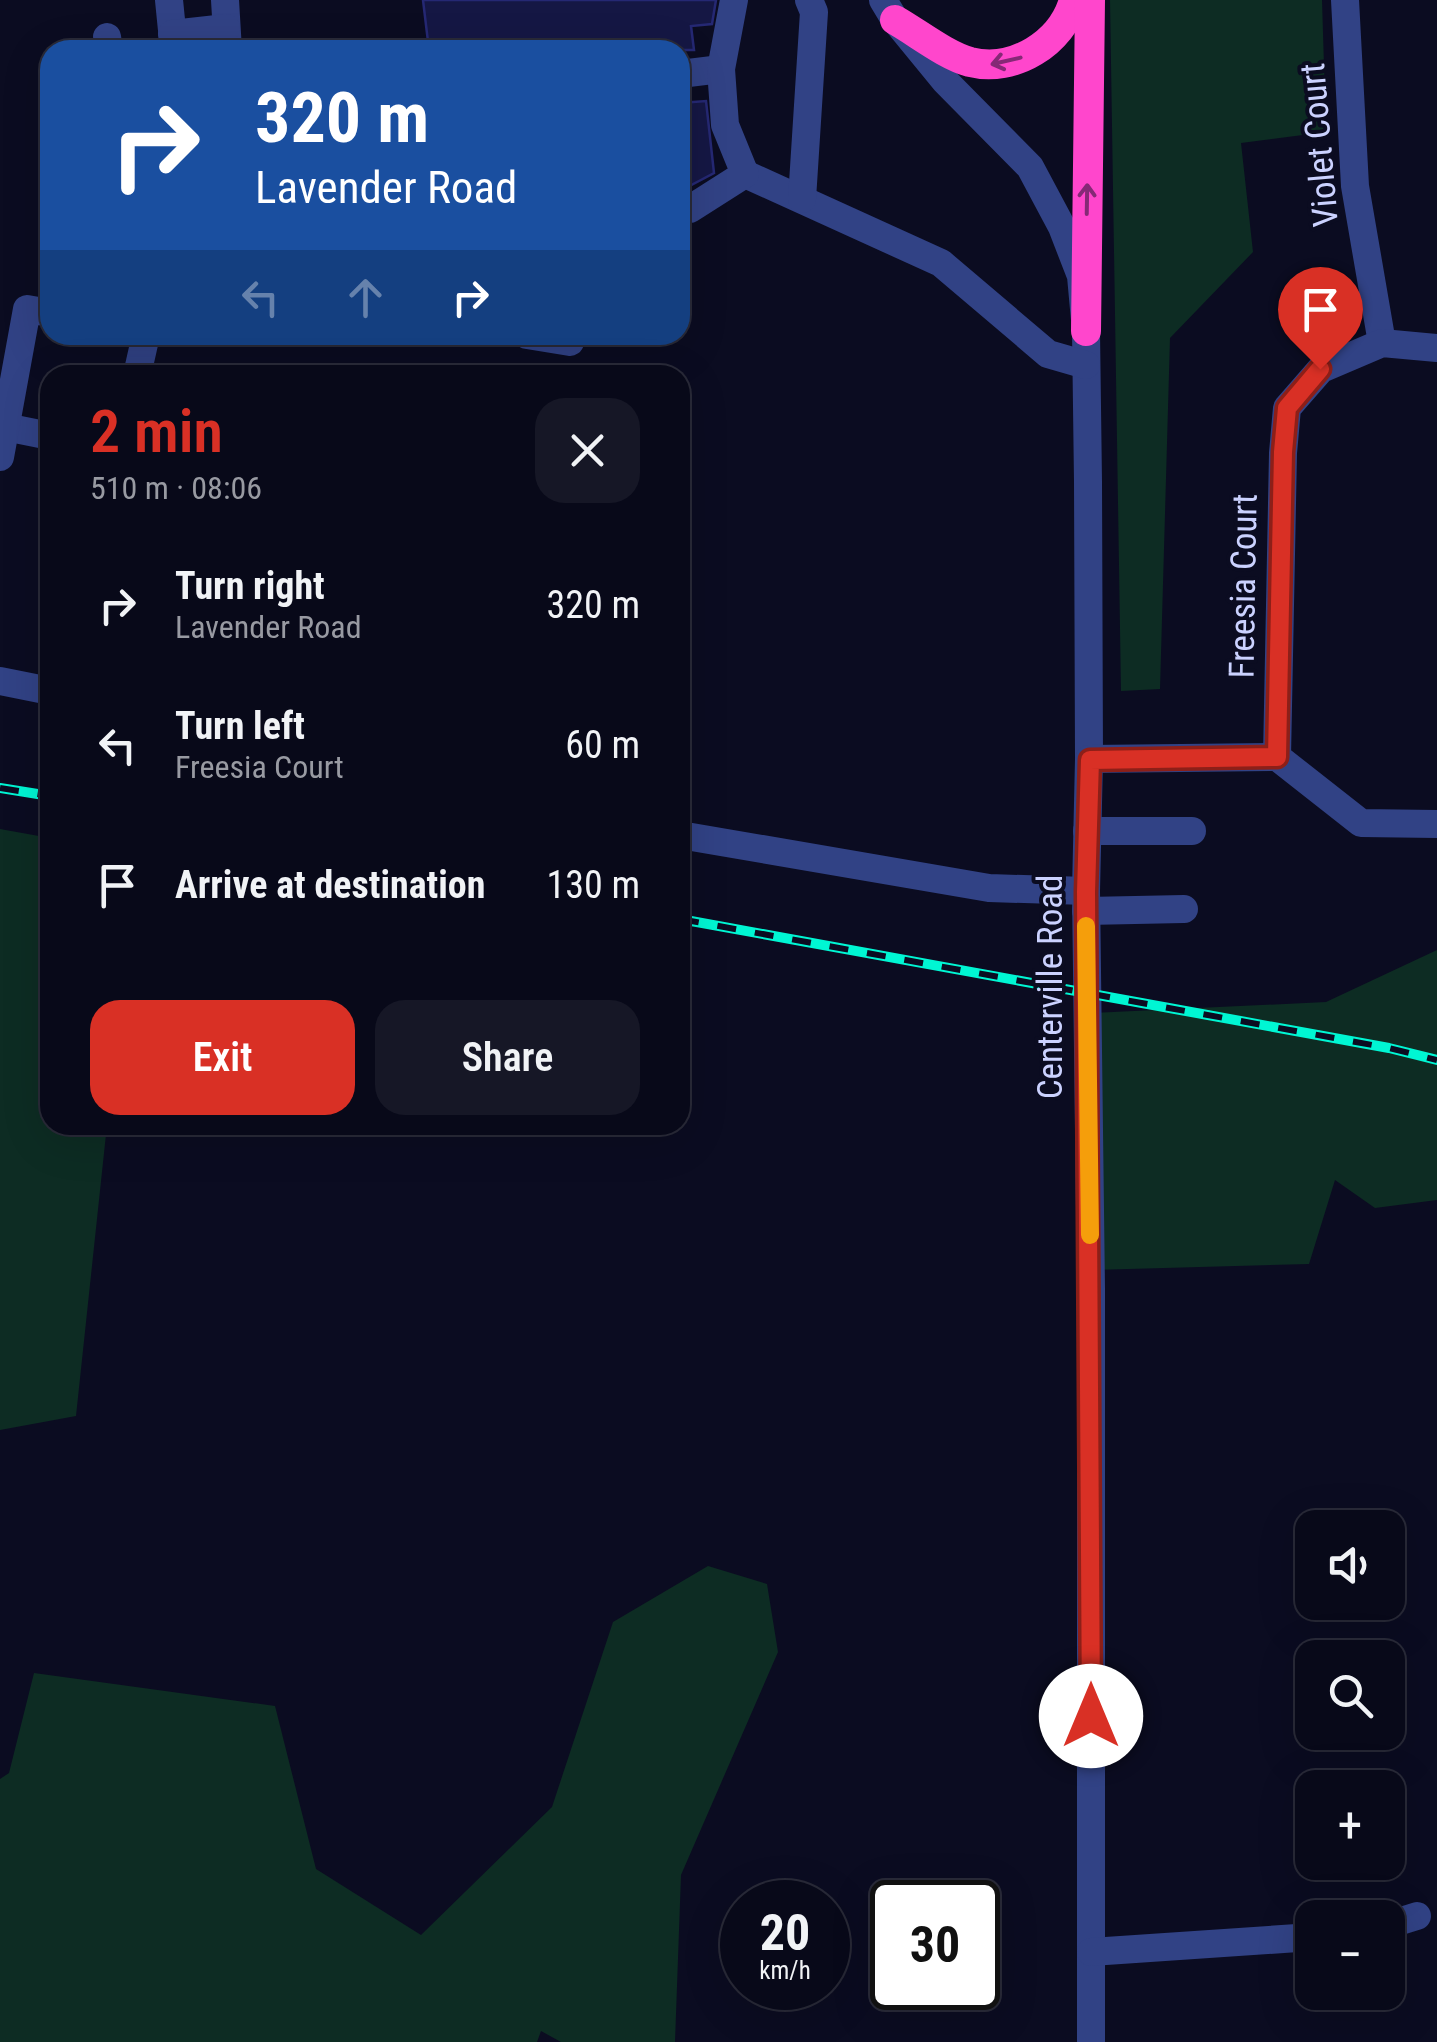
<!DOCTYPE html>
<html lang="en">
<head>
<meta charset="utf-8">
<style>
  :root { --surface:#080919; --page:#161726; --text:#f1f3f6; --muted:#989aa2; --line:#292a38; --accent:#d93025 }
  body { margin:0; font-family:"Roboto Condensed",sans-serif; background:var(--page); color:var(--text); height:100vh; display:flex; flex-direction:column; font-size:38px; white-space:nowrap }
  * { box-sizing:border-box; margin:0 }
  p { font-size:32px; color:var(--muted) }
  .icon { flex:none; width:55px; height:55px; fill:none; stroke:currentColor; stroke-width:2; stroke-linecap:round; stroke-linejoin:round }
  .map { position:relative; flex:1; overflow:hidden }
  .drawer { position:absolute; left:40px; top:365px; width:650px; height:770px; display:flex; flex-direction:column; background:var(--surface); border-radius:30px; box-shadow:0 10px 40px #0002,0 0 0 2px var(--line) }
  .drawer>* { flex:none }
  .banner { position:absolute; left:40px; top:40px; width:650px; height:305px; border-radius:30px; box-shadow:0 10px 40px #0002,0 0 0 2px var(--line); background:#1a4fa0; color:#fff; overflow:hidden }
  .controls { position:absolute; left:1295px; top:1510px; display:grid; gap:20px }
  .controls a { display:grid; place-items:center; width:110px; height:110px; border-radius:20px; background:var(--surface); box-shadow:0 10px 40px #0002,0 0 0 2px var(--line); font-size:50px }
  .speed { position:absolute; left:720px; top:1880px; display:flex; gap:20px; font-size:50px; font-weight:700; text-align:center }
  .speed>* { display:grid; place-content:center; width:130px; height:130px; border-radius:50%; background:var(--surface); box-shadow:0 10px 40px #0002,0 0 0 2px var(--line); line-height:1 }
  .speed small { font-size:25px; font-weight:400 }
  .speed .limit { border:5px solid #111; border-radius:15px; background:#fff; color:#111 }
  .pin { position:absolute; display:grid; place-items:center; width:85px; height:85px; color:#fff; margin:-102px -42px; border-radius:50% 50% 50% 0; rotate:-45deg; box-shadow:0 0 10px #0007 }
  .pin .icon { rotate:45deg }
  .me { position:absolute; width:110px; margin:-55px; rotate:0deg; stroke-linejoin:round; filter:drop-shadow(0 0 8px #0008) }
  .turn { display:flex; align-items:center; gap:35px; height:210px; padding:0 50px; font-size:45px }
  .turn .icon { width:130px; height:130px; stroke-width:2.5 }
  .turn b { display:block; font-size:70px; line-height:85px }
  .lanes { display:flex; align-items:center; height:95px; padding:0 50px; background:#0003; justify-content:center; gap:50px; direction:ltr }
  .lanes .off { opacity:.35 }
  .round { display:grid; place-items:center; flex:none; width:105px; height:105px; border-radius:30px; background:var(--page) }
  .head { display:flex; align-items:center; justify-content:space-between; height:170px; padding:0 50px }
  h1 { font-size:60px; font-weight:600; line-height:75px; color:var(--accent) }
  .cta { display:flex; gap:20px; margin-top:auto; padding:20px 50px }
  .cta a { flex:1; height:115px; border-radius:30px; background:var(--accent); color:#fff; font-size:40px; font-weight:600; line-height:115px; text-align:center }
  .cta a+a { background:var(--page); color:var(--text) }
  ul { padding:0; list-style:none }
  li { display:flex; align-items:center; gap:30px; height:140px; padding:0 50px }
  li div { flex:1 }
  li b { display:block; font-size:38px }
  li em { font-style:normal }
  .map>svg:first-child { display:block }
  .green { fill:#0d2c23 }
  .building { fill:#151744; stroke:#252873; stroke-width:2.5 }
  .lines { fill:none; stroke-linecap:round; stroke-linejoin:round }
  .minor { stroke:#314285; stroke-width:28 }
  .highway { stroke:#ff46cc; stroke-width:30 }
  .rail-casing { stroke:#00f6d3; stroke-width:10 }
  .rail { stroke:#0b0c21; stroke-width:6; stroke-dasharray:19; stroke-linecap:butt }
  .oneway { stroke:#852976 }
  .route-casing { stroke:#8d1f18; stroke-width:25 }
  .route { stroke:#d93025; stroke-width:18 }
  .slow { stroke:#f59e0b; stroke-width:18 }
  .labels { text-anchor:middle; stroke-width:8; stroke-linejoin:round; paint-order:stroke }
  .street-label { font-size:35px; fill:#cbd2ff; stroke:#0b0c21 }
</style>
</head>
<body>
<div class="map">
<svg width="1437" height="2042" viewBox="0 0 1437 2042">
  <rect width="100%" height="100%" fill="#0b0c21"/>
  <g class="green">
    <polygon points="1110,0 1322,0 1326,132 1241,143 1253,252 1170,338 1160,689 1121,691"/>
    <polygon points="0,829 50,838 50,1125 107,1125 76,1416 0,1430"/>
    <polygon points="1437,950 1437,1200 1375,1208 1335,1180 1309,1264 1092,1270 1092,1013 1326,1002"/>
    <polygon points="708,1566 767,1584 778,1652 681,1875 675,2042 561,2042 541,2031 537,2042 0,2042 0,1779 9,1773 34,1673 275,1706 316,1869 421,1935 552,1807 613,1622"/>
  </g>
  <g class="building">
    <polygon points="423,0 716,0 712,24 691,26 694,50 674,50 673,47 647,50 429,50"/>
    <polygon points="706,101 714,173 680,191 680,103"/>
  </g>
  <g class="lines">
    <g class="minor">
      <polyline points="169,0 174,50"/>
      <polyline points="225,0 228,50"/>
      <polyline points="883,0 895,20 945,81 1030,167 1062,227 1081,276 1086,331 1088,482 1089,759 1086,891 1091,1289 1091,2042"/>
      <polyline points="1345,0 1355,186 1382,343"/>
      <polyline points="172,34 226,28"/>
      <polyline points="107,37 109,50"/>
      <polyline points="680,74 721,69"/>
      <polyline points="745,174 941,263 1048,354 1086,365"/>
      <polyline points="802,199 814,12 809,0"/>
      <polyline points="680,209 690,209 745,174 725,125 721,69 734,0"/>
      <polyline points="527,335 570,342 570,335"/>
      <polyline points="1437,348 1382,343 1321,369 1287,408 1283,453 1277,757 1361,823 1437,824"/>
      <polyline points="137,375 146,335"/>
      <polyline points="0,426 50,436"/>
      <polyline points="0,457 27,309 50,313"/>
      <polyline points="0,681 50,691"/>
      <polyline points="1089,759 1277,757"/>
      <polyline points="1087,831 1192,831"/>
      <polyline points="680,835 989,888 1086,891"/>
      <polyline points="1086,911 1184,909"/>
      <polyline points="1388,1925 1417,1916"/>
      <polyline points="1091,1952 1312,1937"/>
    </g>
    <g class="highway">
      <path d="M895 20C918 33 945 55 970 62 1014 73 1062 43 1074 0"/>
      <polyline points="1086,331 1090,0"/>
    </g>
    <defs>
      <g id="rail">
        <polyline points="0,788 50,796"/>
        <polyline points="680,919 1389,1048 1437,1060"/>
      </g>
    </defs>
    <use href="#rail" class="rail-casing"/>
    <use href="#rail" class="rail"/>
  </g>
  <defs><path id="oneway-shaft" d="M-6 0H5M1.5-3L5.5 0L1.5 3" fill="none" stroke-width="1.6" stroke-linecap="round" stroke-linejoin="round" transform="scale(2.5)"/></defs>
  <g class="oneway">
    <use href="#oneway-shaft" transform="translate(1006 61) rotate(167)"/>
    <use href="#oneway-shaft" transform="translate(1087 199) rotate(-89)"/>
  </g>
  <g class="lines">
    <defs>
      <polyline id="route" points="1091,1716 1086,892 1090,760 1277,757 1283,452 1287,408 1320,369"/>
    </defs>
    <use href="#route" class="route-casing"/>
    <use href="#route" class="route"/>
    <polyline class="slow" points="1086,926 1090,1235"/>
  </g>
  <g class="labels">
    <g class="street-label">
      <text transform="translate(1319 145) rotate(-95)" y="12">Violet Court</text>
      <text transform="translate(1243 586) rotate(-89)" y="12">Freesia Court</text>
      <text transform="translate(1050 987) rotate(-90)" y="12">Centerville Road</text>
    </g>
  </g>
</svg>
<div class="controls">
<a><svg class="icon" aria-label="sound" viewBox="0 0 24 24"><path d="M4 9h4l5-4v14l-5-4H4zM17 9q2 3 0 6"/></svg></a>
<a><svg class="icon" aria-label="search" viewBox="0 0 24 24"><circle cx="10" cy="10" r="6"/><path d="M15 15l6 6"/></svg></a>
<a>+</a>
<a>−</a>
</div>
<div class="speed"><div>20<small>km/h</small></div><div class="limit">30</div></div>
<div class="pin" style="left:1320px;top:369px;background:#d93025"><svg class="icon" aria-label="arrive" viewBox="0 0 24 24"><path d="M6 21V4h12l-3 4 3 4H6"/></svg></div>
<svg class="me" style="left:1091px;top:1716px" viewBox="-20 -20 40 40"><circle r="19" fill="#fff"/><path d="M0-13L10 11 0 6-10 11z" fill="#d93025"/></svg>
<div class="banner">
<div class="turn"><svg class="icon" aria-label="right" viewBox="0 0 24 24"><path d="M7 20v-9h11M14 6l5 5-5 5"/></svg><div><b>320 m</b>Lavender Road</div></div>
<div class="lanes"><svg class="icon off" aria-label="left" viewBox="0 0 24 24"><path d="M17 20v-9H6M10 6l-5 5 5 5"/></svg><svg class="icon off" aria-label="ahead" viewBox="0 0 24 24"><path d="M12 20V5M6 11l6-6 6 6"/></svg><svg class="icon" aria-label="right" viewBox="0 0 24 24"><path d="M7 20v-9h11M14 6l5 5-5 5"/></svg></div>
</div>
<section class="drawer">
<div class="head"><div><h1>2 min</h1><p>510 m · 08:06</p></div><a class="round"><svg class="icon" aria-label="close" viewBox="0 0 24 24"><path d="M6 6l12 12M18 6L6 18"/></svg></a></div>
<ul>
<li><svg class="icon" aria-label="right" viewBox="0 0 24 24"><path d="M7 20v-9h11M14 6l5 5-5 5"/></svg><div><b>Turn right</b><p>Lavender Road</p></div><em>320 m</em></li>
<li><svg class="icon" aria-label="left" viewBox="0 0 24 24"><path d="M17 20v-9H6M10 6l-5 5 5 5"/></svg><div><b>Turn left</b><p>Freesia Court</p></div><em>60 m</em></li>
<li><svg class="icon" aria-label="arrive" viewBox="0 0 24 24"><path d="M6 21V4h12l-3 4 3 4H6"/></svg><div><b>Arrive at destination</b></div><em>130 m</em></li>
</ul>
<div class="cta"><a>Exit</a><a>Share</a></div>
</section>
</div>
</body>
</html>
